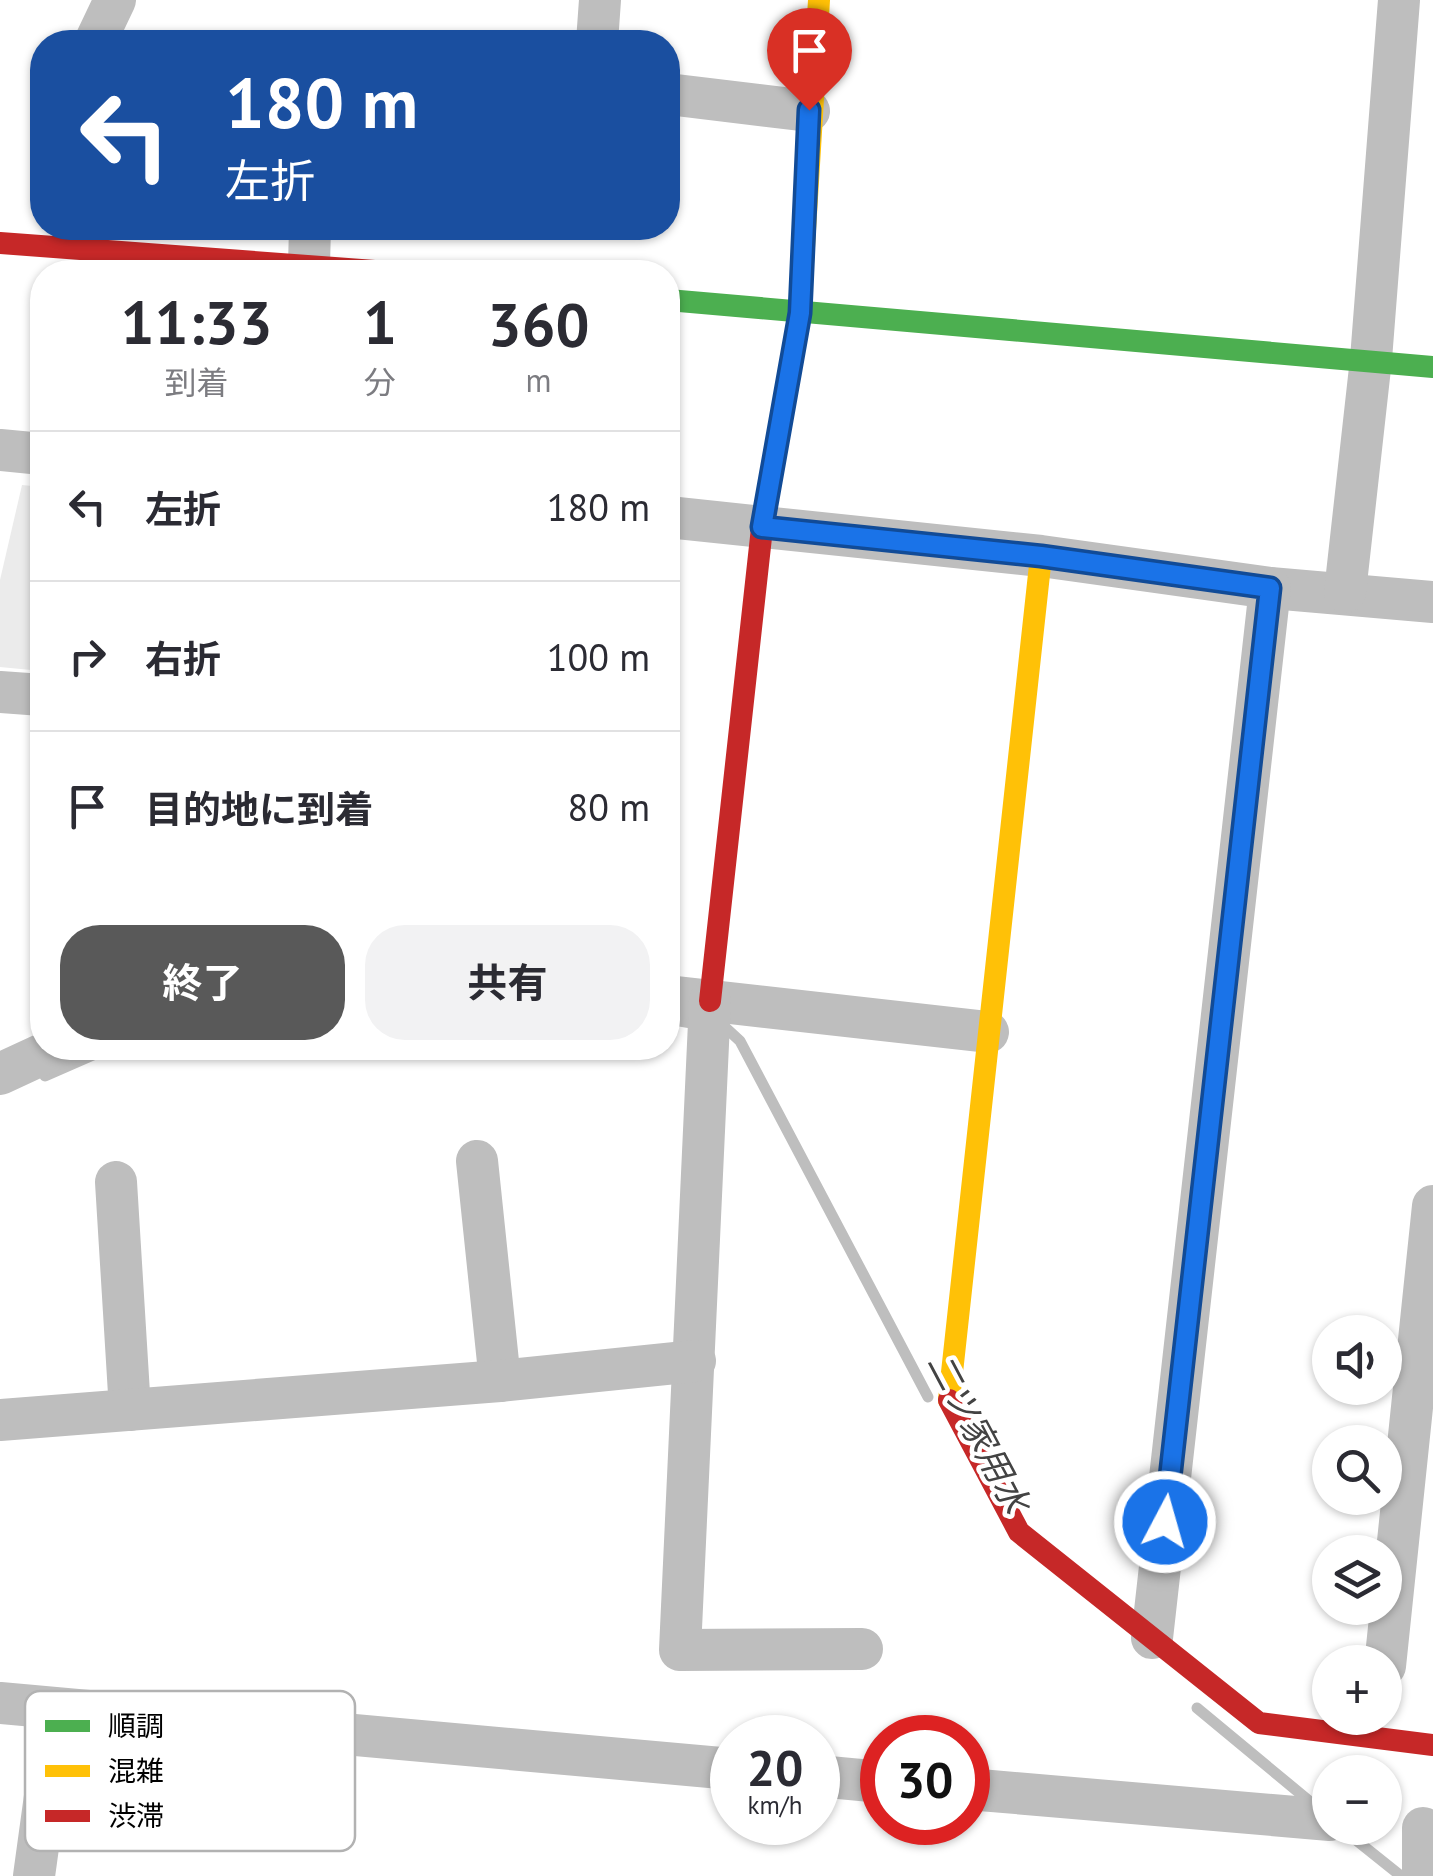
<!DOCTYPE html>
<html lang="ja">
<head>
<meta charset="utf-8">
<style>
  :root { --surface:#fff; --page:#f2f2f3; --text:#2b2b33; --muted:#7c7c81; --line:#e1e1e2; --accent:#595959 }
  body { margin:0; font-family:"PT Sans","Noto Sans JP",sans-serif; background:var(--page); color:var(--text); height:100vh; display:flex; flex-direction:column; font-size:38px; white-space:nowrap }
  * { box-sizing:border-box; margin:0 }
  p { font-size:32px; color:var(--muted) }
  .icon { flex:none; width:55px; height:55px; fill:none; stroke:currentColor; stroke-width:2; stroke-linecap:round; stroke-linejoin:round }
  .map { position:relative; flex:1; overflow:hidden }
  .side { position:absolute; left:30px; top:260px; width:650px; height:800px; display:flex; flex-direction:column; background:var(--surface); border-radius:40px; box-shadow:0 2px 8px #0004 }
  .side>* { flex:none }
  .guide { position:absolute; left:30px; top:30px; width:650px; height:210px; border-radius:40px; box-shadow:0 2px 8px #0004; background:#1a4fa0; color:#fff; overflow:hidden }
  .tools { position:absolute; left:1312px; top:1315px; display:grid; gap:20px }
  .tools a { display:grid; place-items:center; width:90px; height:90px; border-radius:50%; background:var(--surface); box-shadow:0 2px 8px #0004; font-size:50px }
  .speed { position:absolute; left:710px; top:1715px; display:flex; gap:20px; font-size:50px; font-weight:700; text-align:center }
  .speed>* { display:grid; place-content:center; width:130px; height:130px; border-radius:50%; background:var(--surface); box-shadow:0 2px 8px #0004; line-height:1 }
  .speed small { font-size:25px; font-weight:400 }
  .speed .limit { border:15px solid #d22; background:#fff; color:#111 }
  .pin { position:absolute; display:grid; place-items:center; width:85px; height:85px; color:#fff; margin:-102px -42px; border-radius:50% 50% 50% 0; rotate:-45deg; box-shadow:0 0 10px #0007 }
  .pin .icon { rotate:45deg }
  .me { position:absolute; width:110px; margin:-55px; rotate:6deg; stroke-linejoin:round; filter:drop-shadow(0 0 8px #0008) }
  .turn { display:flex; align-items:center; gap:35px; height:210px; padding:0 30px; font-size:45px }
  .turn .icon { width:130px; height:130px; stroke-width:2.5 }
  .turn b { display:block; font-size:70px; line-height:85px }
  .eta { display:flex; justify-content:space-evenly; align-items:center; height:170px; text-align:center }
  .eta b { font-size:60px; font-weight:700; line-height:70px }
  .button { display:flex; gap:20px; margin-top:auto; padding:20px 30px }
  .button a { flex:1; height:115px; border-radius:40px; background:var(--accent); color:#fff; font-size:40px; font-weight:700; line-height:115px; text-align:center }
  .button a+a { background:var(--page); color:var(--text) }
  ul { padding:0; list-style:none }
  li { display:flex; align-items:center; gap:30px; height:150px; padding:0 30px; border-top:2px solid var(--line) }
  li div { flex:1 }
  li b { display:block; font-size:38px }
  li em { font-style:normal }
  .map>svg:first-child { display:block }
  .green { fill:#ebebeb }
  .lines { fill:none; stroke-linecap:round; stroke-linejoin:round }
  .stream { stroke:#bebebe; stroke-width:11 }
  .street { stroke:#bebebe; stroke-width:42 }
  .fast { stroke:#4caf50; stroke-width:22 }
  .slow { stroke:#ffc107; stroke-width:22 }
  .jam { stroke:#c62828; stroke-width:22 }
  .route-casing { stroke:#114b97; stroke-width:25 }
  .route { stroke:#1a73e8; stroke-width:18 }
  .labels { text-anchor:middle; stroke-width:9; stroke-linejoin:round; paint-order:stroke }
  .water-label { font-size:35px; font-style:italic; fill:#434343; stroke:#fff }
  .key { fill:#fff; stroke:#b2b2b2; stroke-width:2.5 }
  .key-label { font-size:28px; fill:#000 }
</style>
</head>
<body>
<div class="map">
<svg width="1433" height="1876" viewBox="0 0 1433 1876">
  <rect width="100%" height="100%" fill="#fff"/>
  <polygon class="green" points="22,485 42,487 42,671 0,667 0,580"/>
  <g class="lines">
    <g class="stream">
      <polyline points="668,1019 727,1029 740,1041 928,1397"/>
      <polyline points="45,1076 109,1048"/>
      <polyline points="1197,1708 1314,1805"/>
      <polyline points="1341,1828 1401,1876"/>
    </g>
    <g class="street">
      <polyline points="95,42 115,0"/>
      <polyline points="597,42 600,0"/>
      <polyline points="668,94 809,111"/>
      <polyline points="309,265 310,228"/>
      <polyline points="0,450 42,454"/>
      <polyline points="668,517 1041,556 1270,588 1433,602"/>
      <polyline points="1345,592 1371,359 1399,0"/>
      <polyline points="0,692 42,695"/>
      <polyline points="668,996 988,1032"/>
      <polyline points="710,1001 680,1650 862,1649"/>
      <polyline points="0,1074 56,1048"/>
      <polyline points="477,1161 500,1381"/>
      <polyline points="116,1182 130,1410"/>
      <polyline points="0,1420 500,1381 695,1361"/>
      <polyline points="1152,1638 1270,588"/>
      <polyline points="1385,1666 1433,1206"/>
      <polyline points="0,1703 732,1769"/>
      <polyline points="818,1776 882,1782"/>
      <polyline points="968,1789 1330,1820"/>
      <polyline points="34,1876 57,1709"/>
      <polyline points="1423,1876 1423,1828"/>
    </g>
    <polyline class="fast" points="668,300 1433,367"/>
    <g class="slow">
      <polyline points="763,519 800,313 819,0"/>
      <polyline points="949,1400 1041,556"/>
    </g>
    <g class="jam">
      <polyline points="0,243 388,272"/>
      <polyline points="710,1001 763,519"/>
      <polyline points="949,1400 1019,1532 1259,1723 1433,1745"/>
    </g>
  </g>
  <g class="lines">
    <defs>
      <polyline id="route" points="809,110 800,313 762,527 1041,556 1270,588 1165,1522"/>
    </defs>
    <use href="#route" class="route-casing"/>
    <use href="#route" class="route"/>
  </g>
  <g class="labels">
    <g class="water-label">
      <text transform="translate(978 1433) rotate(62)" y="12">二ツ家用水</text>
    </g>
  </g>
  <rect x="25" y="1691" width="330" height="160" rx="15" class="key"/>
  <rect x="45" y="1720" width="45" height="12" fill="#4caf50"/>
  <rect x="45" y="1765" width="45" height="12" fill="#ffc107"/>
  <rect x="45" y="1810" width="45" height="12" fill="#c62828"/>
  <g class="key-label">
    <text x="108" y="1736">順調</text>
    <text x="108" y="1781">混雑</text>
    <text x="108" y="1826">渋滞</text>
  </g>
</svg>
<div class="tools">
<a><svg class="icon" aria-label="sound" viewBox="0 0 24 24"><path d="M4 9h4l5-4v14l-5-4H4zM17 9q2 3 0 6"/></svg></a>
<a><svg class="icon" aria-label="search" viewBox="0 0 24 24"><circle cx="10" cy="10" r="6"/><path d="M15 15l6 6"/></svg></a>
<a><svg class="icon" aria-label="layers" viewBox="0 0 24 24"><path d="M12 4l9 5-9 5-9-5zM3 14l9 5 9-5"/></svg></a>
<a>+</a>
<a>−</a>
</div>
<div class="speed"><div>20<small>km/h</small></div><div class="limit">30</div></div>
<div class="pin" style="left:809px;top:110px;background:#d93025"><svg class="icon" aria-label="arrive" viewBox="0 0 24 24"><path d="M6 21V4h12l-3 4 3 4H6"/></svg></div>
<svg class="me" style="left:1165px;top:1522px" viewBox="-20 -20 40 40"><circle r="17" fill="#1a73e8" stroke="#fff" stroke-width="3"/><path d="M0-11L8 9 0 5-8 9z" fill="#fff"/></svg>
<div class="guide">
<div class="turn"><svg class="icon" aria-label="left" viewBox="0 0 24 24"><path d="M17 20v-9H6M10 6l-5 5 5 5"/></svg><div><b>180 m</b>左折</div></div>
</div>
<section class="side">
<div class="eta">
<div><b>11:33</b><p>到着</p></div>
<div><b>1</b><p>分</p></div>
<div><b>360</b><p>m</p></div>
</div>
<ul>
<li><svg class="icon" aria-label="left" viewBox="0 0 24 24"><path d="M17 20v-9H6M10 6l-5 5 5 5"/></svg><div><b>左折</b></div><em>180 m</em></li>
<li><svg class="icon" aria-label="right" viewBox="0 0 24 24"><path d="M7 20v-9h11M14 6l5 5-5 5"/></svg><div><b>右折</b></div><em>100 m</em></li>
<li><svg class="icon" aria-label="arrive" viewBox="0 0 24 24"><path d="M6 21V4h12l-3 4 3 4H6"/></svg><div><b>目的地に到着</b></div><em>80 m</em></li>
</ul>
<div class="button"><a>終了</a><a>共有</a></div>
</section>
</div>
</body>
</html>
